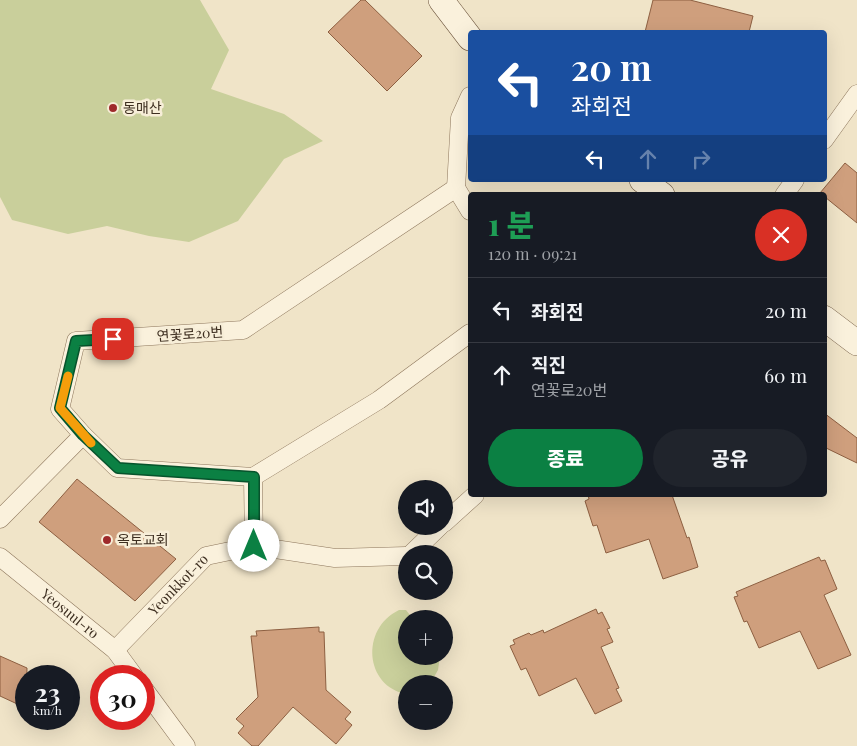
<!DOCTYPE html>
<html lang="ko">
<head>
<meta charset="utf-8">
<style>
  :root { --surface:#171b24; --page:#20242c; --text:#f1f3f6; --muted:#9ea1a6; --line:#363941; --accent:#0b8043 }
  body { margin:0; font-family:"Playfair Display","Noto Sans KR",serif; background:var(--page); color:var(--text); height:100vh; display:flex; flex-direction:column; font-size:19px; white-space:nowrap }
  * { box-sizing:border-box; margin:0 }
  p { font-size:16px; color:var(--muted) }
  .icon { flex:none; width:28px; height:28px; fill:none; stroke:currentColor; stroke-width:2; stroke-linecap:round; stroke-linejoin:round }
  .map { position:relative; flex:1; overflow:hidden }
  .sheet { position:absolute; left:468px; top:192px; width:359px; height:305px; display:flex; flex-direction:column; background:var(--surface); border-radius:5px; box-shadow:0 5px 20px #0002 }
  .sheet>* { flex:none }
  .hud { position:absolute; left:468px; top:30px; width:359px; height:152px; border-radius:5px; box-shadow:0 5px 20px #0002; background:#1a4fa0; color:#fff; overflow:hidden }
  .buttons { position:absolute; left:398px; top:480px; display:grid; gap:10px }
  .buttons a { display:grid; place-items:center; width:55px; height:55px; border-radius:50%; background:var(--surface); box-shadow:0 5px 20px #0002; font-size:25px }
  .speed { position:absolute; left:15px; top:665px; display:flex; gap:10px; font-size:25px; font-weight:700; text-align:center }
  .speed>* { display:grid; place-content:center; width:65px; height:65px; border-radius:50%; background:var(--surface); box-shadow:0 5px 20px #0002; line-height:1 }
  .speed small { font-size:12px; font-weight:400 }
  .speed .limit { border:8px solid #d22; background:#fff; color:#111 }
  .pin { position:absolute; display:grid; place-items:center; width:42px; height:42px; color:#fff; margin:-21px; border-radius:10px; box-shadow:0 2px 8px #0006 }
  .me { position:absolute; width:55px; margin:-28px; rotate:0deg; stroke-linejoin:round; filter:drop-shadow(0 0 4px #0008) }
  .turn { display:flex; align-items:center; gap:18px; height:105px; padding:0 20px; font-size:22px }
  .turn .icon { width:65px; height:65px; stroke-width:2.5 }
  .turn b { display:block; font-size:35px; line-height:42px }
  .lanes { display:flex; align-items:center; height:48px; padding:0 20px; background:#0003; justify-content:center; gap:25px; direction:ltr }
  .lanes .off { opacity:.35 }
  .round { display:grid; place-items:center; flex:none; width:52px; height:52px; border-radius:26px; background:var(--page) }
  .head { display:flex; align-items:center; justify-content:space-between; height:85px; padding:0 20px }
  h1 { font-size:30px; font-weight:800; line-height:38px; color:#1e9e55 }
  .action { display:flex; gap:10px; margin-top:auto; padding:10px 20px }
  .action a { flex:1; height:58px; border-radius:30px; background:var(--accent); color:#fff; font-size:20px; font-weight:800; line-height:58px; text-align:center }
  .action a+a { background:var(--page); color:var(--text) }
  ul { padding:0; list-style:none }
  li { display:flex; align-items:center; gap:15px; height:65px; padding:0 20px; border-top:1px solid var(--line) }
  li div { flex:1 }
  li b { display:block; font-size:19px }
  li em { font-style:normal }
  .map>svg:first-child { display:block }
  .green { fill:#c9cf9b }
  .building { fill:#cf9f7d; stroke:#8d5f41 }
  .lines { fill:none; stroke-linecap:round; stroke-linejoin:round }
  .minor-casing { stroke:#8d765c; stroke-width:19 }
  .secondary-casing { stroke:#6f573f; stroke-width:26 }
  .minor { stroke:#faf1dc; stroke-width:18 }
  .secondary { stroke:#faf1dc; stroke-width:25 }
  .route-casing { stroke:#07532c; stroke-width:12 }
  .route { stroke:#0b8043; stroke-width:9 }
  .slow { stroke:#f59e0b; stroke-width:9 }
  .poi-dot { fill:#9e2a2b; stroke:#f7eed8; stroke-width:2 }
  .labels { text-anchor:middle; stroke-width:5; stroke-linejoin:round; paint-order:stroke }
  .poi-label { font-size:14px; fill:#3d2e20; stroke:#f7eed8; text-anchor:start }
  .street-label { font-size:14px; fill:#3d2e20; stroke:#f7eed8 }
</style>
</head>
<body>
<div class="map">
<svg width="857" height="746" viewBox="0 0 857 746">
  <rect width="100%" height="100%" fill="#f0e4c8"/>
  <g class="green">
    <polygon points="0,0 200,0 229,50 211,89 284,114 323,141 284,159 238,221 189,242 149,236 107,226 68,234 12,220 0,197"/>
    <path d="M399 610H406L413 619H406V656H440L438 670 430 684H406V694C365 686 360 629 399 610Z"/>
  </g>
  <g class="building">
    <polygon points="361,0 365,0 422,56 387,91 328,32"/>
    <polygon points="653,0 690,0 753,16 749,32 645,32"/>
    <polygon points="845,163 857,173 857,223 820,193"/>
    <polygon points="824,413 857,438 857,463 824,447"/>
    <polygon points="77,479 176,559 135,601 39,522"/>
    <polygon points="588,495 672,495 687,538 689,537 698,567 663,579 649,539 606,553 597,525 593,526 585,501 589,499"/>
    <polygon points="819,557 821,561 825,560 837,589 824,595 851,655 818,669 800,631 759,648 747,621 744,622 734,597 738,596 736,592"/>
    <polygon points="596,609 598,614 602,612 610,628 607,629 613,642 601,647 619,688 616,689 622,701 595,714 576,678 539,696 526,668 521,670 510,646 515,644 513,640 529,633 531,635 543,630 544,633"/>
    <polygon points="319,627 319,632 324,632 326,690 351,712 345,719 352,725 336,744 293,707 258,746 252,746 238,733 244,726 236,719 258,697 251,636 257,636 256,631"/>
    <polygon points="0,656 27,668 26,708 0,696"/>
  </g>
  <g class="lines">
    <defs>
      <g id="minor">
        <polyline points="824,140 857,94"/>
        <polyline points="456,188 460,118 470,96"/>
        <polyline points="784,195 795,180"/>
        <polyline points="83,435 117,468 253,477"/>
        <polyline points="0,519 83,435 60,409 76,341 243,330 456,188 470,211"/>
        <polyline points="444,523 475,495"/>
        <polyline points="254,546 253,477 379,400 470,333"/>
        <polyline points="411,554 440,526"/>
        <path id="s1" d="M0 557 115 650 134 676"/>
        <path id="s2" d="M115 650 206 556 254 546 335 558 406 556"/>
        <polyline points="144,689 186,746"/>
      </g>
      <g id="secondary">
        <polyline points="441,0 470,38"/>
        <polyline points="642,180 662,195"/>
        <polyline points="824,318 857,343"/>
      </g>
    </defs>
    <use href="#minor" class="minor-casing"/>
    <use href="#secondary" class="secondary-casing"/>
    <use href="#minor" class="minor"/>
    <use href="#secondary" class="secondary"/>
  </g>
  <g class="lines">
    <defs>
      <polyline id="route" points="113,339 76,341 60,408 83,435 118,468 254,477 254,546"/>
    </defs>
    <use href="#route" class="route-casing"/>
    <use href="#route" class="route"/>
    <polyline class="slow" points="68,376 60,408 91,443"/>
  </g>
  <g class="poi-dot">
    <circle cx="113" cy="108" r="5"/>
    <circle cx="107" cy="540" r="5"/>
  </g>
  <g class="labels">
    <g class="poi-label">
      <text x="123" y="113">동매산</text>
      <text x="117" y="545">옥토교회</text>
    </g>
    <g class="street-label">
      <text transform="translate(190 334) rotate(-4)" y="5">연꽃로20번</text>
      <text dy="5" stroke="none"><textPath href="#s2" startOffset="91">Yeonkkot-ro</textPath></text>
      <text dy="5" stroke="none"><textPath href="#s1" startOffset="90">Yeosuul-ro</textPath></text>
    </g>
  </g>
</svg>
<div class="buttons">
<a><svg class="icon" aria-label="sound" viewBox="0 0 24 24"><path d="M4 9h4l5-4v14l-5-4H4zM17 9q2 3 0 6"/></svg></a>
<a><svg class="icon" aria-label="search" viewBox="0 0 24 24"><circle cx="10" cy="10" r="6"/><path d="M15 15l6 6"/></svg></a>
<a>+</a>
<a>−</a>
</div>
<div class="speed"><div>23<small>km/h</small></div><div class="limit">30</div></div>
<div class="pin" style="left:113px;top:339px;background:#d93025"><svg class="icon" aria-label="arrive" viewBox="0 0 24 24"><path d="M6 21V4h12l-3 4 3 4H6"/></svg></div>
<svg class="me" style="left:254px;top:546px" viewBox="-20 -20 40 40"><circle r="19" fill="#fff"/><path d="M0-13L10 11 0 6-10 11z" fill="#0b8043"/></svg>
<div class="hud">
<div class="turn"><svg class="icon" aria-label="left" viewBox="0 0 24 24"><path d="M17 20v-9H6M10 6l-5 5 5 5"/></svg><div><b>20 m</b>좌회전</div></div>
<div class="lanes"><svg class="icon" aria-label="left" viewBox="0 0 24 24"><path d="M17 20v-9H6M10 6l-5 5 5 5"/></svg><svg class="icon off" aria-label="ahead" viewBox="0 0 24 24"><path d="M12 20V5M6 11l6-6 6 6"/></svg><svg class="icon off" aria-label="right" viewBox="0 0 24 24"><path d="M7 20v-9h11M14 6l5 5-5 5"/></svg></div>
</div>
<section class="sheet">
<div class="head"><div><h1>1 분</h1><p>120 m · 09:21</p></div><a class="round" style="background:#d93025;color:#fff"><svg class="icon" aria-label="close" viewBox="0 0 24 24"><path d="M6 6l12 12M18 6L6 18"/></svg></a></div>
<ul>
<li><svg class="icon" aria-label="left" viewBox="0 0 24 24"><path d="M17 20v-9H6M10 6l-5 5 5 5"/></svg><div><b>좌회전</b></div><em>20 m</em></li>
<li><svg class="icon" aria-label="ahead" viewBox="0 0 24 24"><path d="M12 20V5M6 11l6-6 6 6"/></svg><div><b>직진</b><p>연꽃로20번</p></div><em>60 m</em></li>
</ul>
<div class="action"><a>종료</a><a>공유</a></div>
</section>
</div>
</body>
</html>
